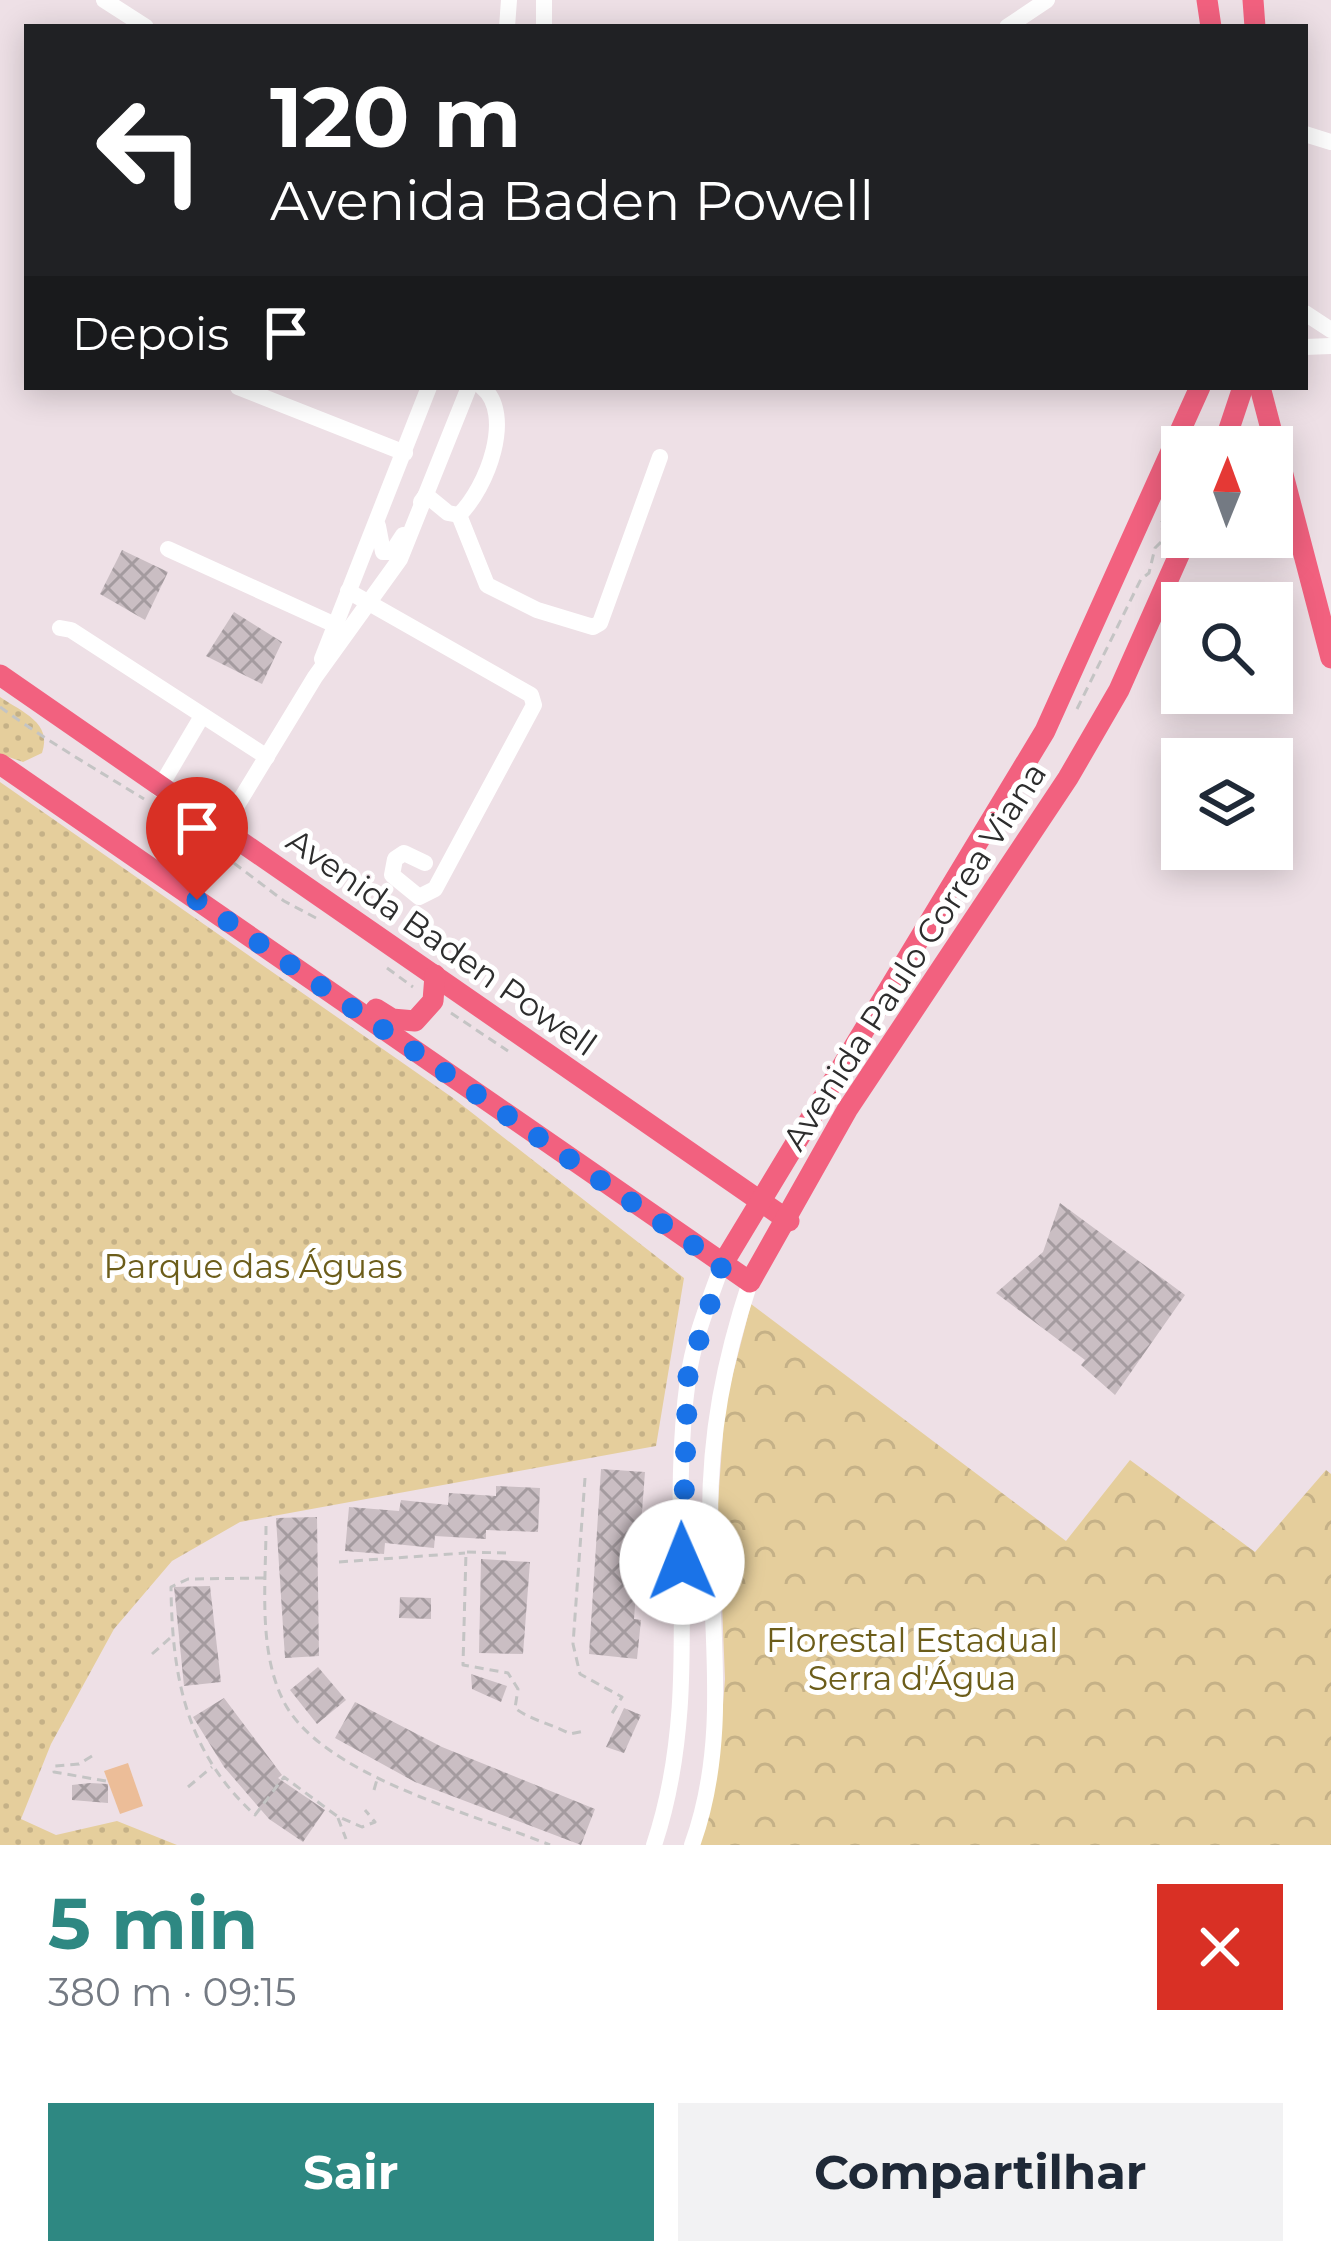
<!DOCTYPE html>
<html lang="pt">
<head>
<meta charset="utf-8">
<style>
  :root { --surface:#fff; --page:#f2f2f3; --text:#1f2937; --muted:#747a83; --accent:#2e8882 }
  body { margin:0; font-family:Montserrat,sans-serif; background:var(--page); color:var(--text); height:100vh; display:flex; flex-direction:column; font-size:45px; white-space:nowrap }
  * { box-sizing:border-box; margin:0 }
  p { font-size:39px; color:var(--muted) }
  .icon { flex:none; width:66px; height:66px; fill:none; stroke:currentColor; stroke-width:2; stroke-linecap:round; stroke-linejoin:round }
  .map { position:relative; height:1845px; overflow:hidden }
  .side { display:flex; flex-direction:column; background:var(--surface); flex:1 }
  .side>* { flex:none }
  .top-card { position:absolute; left:24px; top:24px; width:1284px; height:366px; border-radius:0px; box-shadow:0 6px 30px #0003; background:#202124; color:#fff; overflow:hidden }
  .needle { width:78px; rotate:1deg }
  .fabs { position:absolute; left:1161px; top:426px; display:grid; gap:24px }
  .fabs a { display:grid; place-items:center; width:132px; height:132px; border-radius:0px; background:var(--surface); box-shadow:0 6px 30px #0003; font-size:60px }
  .pin { position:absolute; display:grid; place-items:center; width:102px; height:102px; color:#fff; margin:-123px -51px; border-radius:50% 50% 50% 0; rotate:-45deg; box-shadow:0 0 12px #0007 }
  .pin .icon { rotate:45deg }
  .me { position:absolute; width:132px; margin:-66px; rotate:359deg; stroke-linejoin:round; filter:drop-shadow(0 0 9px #0008) }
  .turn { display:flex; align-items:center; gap:42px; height:252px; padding:0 48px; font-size:54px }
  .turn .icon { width:156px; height:156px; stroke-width:2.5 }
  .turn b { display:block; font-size:84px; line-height:102px }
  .then { display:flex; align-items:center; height:114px; padding:0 48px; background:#0003; gap:24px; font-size:45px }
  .round { display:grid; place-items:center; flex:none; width:126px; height:126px; border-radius:0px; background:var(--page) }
  .summary { display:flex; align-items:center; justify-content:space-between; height:204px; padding:0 48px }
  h1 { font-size:72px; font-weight:700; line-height:90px; color:var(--accent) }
  .action { display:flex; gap:24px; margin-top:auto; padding:24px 48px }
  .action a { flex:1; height:138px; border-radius:0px; background:var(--accent); color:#fff; font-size:48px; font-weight:700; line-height:138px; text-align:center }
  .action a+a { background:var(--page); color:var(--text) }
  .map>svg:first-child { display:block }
  .forest { fill:url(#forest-crowns) }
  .park { fill:url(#park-dots) }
  .pitch { fill:#ecbd98 }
  .building { fill:url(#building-cross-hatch) }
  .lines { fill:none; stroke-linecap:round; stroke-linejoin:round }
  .path { stroke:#c4c4c4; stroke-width:3; stroke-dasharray:9 6; stroke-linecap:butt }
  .minor { stroke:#fff; stroke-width:16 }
  .major { stroke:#f2617f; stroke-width:21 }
  .route { stroke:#1a73e8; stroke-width:21; stroke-dasharray:0 37.8 }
  .labels { text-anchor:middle; stroke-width:10; stroke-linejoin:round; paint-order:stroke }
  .street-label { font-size:33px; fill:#2d2d2d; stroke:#fff }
  .park-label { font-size:33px; fill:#6c5d1a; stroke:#fff }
</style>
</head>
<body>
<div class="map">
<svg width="1331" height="1845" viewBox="0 0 1331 1845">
  <defs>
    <pattern id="forest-crowns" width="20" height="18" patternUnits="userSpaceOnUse" patternTransform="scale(3)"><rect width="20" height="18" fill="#e5ce9c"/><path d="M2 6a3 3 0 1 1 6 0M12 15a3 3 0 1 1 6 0" fill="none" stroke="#c5b187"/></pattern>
    <pattern id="park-dots" width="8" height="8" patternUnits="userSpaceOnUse" patternTransform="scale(3)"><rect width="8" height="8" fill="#e5ce9c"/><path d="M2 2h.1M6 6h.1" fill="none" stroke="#c5b187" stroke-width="1.8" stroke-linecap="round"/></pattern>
    <pattern id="building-cross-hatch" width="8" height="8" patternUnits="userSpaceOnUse" patternTransform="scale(3)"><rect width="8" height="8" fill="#cabec3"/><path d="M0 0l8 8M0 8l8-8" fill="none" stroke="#a49b9f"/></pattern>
  </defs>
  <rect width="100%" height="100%" fill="#eee0e6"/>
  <polygon class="forest" points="751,1304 1066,1541 1130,1460 1255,1552 1326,1470 1331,1474 1331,1845 700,1845 720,1743 725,1679 718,1503 725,1405"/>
  <g class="park">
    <path d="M0 697C22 712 53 723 42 753L23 762 0 754Z"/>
    <polygon points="0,782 453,1098 684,1278 656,1446 240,1522 172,1561 114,1629 51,1744 21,1819 56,1835 117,1821 177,1845 0,1845"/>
  </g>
  <polygon class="pitch" points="128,1763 143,1806 120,1814 104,1771"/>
  <g class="building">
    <polygon points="122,550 168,572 145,620 100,594"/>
    <polygon points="234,612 282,642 262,684 206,656"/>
    <polygon points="1060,1203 1185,1295 1115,1395 1081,1365 1085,1360 996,1293 1043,1252"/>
    <polygon points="601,1469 645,1472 634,1619 641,1620 637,1659 589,1654"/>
    <polygon points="496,1486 540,1488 538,1532 486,1530 486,1539 435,1536 434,1548 385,1543 384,1554 345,1551 349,1507 399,1511 401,1500 448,1505 449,1493 496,1496"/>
    <polygon points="317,1517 319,1656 285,1658 276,1518"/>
    <polygon points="481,1559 530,1562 523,1654 479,1653"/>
    <polygon points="210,1586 221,1682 184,1686 174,1587"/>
    <polygon points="400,1597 431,1598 431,1619 399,1618"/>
    <polygon points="318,1667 346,1700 317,1724 290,1690"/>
    <polygon points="471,1674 507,1686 501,1702 472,1689"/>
    <polygon points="224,1698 282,1775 278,1778 325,1810 303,1842 269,1819 224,1767 193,1717"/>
    <polygon points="355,1702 442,1747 595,1809 581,1845 415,1782 335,1738"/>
    <polygon points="624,1708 641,1715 624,1753 606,1747"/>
    <polygon points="90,1783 108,1784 108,1803 72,1800 72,1785"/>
  </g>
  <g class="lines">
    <g class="path">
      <path d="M0 707C47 741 94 768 144 799"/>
      <polyline points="1077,709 1141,579 1149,573 1155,548 1163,540 1162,521"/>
      <polyline points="210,845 284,901 316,918"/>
      <polyline points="387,968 413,987"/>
      <polyline points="451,1013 508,1051"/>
      <polyline points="585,1478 573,1644 580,1674 622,1697 611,1715"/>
      <path d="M266 1526C266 1581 258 1647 282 1698 317 1775 475 1814 550 1845"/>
      <path d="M506 1553 466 1552 463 1665 508 1673 518 1689 515 1708C530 1720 552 1724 570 1734L584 1731"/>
      <polyline points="339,1562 465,1553"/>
      <path d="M264 1578 188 1579 171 1587C172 1677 186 1752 255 1815L284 1777 337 1816 362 1827 375 1822 365 1810"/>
      <polyline points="152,1654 170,1638"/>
      <polyline points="92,1756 79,1764 54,1766 54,1772 106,1781"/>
      <polyline points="188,1787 212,1767"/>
      <polyline points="374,1790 378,1776"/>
      <polyline points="338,1818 346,1839"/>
    </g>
    <g class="minor">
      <polyline points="104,0 146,27"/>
      <polyline points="507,27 509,0"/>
      <polyline points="544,27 544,0"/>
      <polyline points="1007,27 1047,0"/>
      <polyline points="1305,134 1331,142"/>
      <polyline points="1305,313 1331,330"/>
      <polyline points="1305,347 1331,346"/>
      <polyline points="238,387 405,453"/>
      <polyline points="421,502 426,495 448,513 459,515"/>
      <polyline points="459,515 487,585 537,610 593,627 600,623 660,457"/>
      <path d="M459 515C487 488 515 414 482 387"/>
      <polyline points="378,526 383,552 392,552 403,535"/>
      <polyline points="168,549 344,629"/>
      <polyline points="348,591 531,695 534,705 435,889 419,897 392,875 395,859 404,853 425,863"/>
      <polyline points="60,628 71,630 267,757"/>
      <polyline points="322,659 429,387"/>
      <polyline points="159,789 202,716"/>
      <polyline points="222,830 315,677 400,559 469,387"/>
      <path d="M654 1845C705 1693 666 1536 688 1379 693 1340 709 1302 722 1265"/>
      <path d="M692 1845C731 1738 709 1627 710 1516 710 1433 724 1361 750 1282"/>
    </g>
    <g class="major">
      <polyline points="1207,0 1211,27"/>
      <polyline points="1253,0 1255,27"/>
      <polyline points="1260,387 1331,658"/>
      <polyline points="1223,447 1243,387"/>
      <polyline points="0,675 789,1221"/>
      <polyline points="0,764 750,1282 847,1110 1068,778 1119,690 1187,537"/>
      <polyline points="376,1009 392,1019 415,1021 433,1001 435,975"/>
      <polyline points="722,1265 1045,731 1200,387"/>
    </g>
  </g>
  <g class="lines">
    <polyline class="route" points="197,900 722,1265 688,1376 682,1562"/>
  </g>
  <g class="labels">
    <g class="street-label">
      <text transform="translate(442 942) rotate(35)" y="12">Avenida Baden Powell</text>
      <text transform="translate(914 956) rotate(-57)" y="12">Avenida Paulo Correa Viana</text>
    </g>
    <g class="park-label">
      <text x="253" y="1278">Parque das Águas</text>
      <text x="912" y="1652">Florestal Estadual<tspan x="912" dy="38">Serra d'Água</tspan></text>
    </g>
  </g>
</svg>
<div class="fabs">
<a><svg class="needle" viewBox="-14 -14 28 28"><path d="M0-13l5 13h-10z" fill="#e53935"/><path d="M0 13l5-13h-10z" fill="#747a83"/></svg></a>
<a><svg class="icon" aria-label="search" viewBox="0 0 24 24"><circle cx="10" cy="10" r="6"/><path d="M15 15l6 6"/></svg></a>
<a><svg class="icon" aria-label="layers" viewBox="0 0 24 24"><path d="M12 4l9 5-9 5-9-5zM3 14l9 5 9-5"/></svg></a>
</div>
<div class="pin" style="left:197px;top:900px;background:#d93025"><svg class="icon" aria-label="arrive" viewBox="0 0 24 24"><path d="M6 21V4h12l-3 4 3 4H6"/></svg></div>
<svg class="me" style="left:682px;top:1562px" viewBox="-20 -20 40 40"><circle r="19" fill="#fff"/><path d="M0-13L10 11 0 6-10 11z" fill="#1a73e8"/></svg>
<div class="top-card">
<div class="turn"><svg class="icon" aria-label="left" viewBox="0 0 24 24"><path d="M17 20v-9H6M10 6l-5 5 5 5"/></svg><div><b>120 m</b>Avenida Baden Powell</div></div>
<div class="then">Depois<svg class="icon" aria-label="arrive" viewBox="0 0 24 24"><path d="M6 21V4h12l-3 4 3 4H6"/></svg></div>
</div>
</div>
<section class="side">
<div class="summary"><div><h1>5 min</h1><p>380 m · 09:15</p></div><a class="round" style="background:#d93025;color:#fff"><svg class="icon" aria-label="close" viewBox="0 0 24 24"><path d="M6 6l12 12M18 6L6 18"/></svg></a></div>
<div class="action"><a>Sair</a><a>Compartilhar</a></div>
</section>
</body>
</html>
